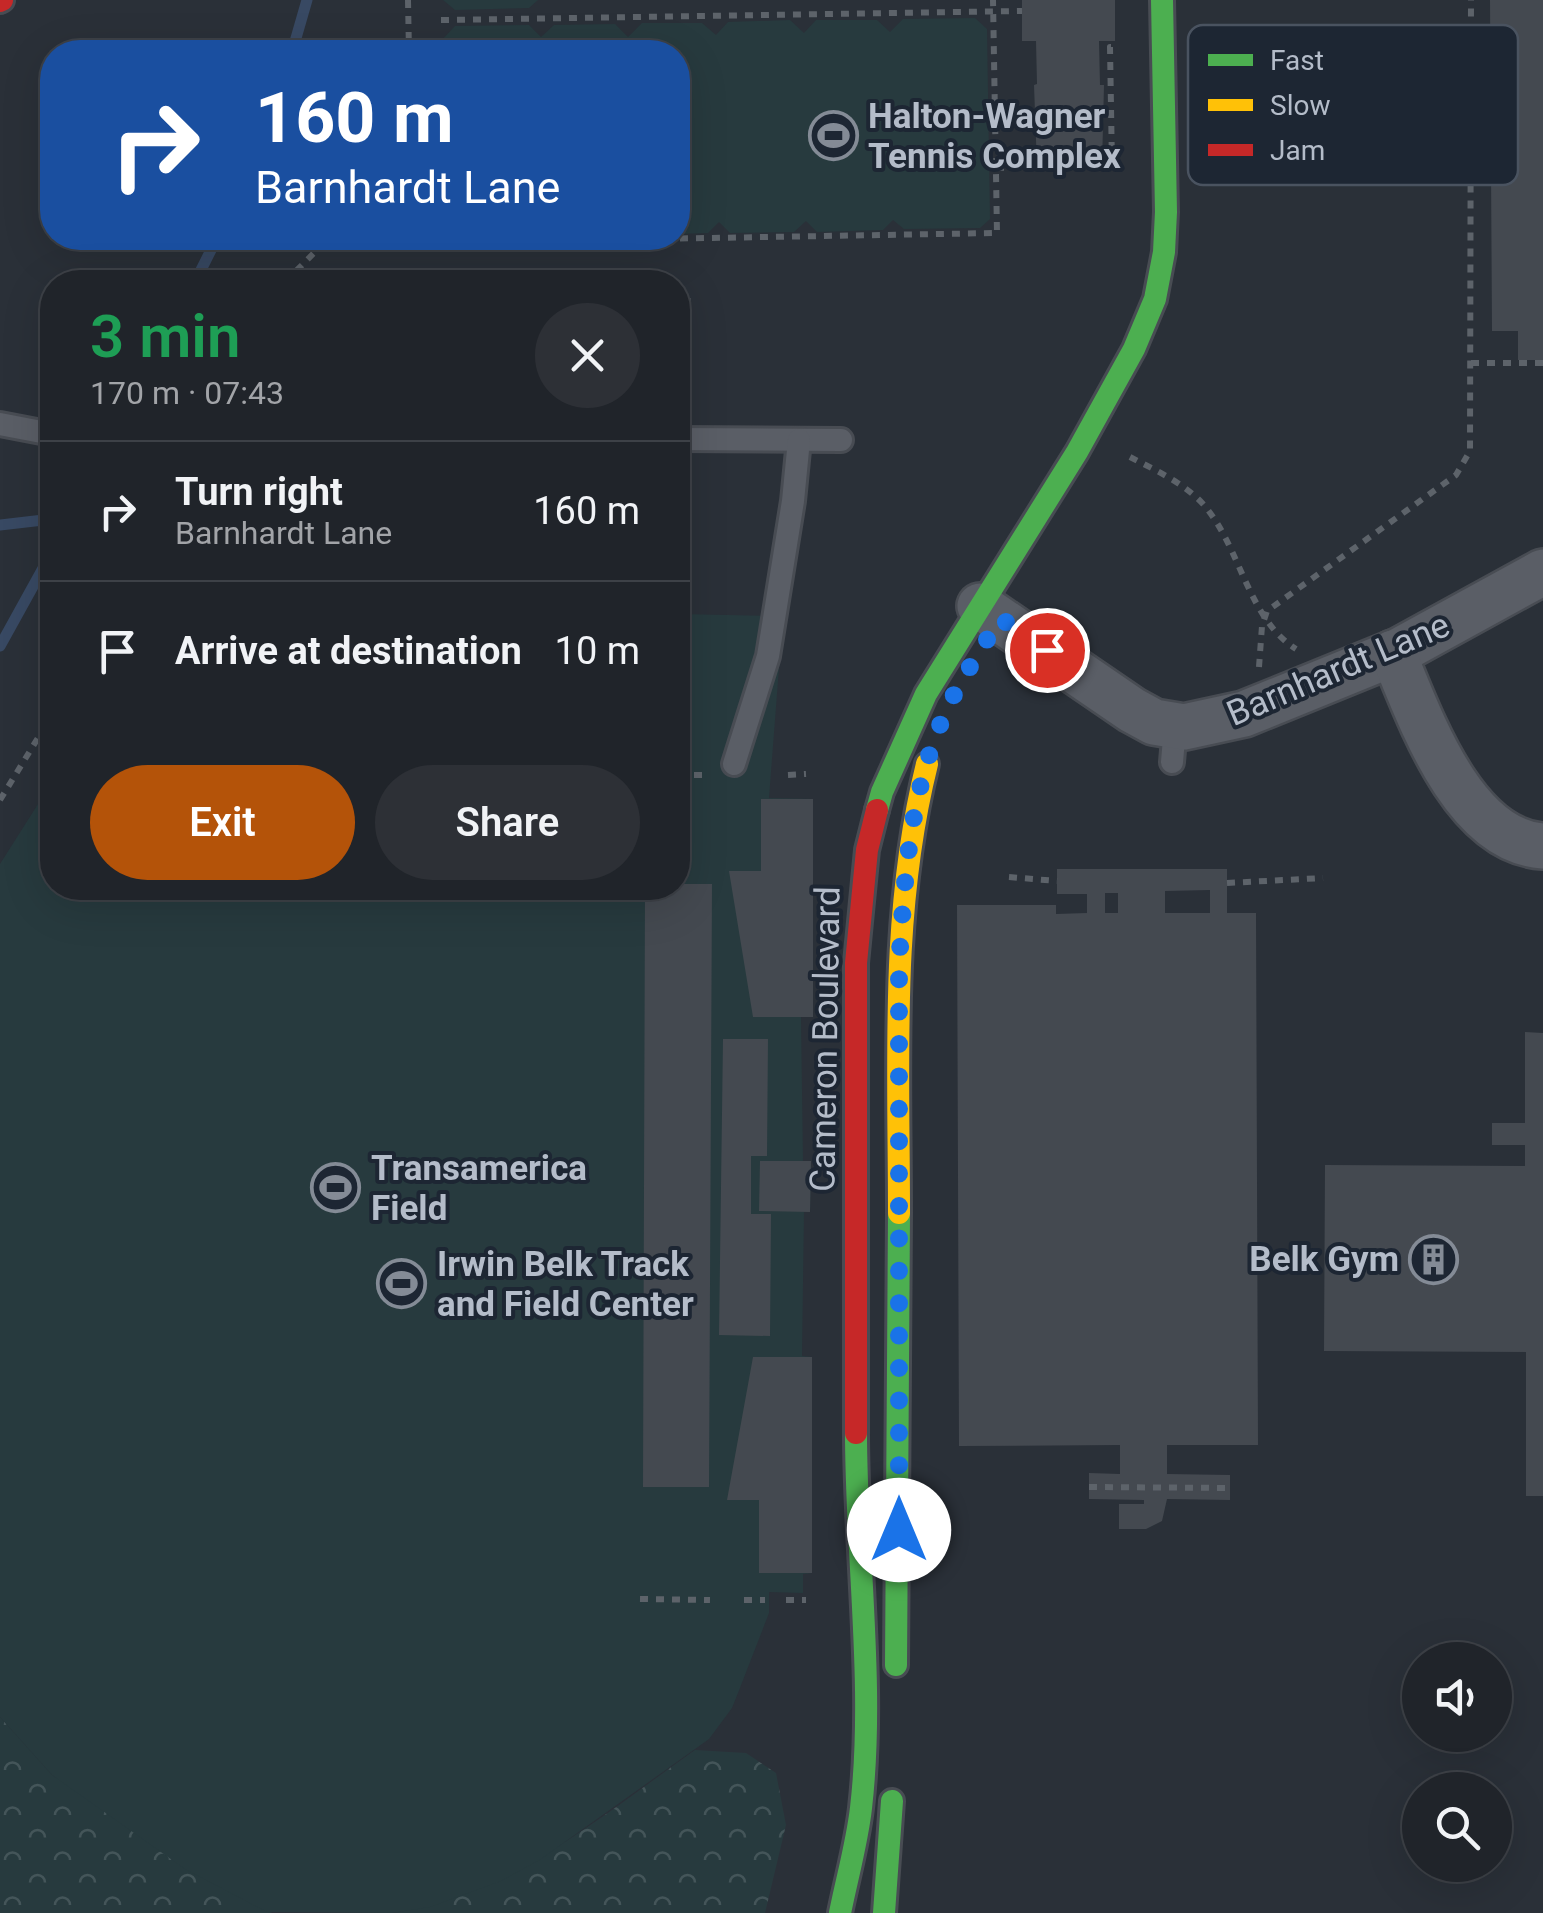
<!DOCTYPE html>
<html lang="en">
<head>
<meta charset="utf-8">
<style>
  :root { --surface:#20242a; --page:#2d3036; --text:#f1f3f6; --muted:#a2a4a8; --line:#3d4147; --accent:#b45309 }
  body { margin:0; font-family:Roboto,sans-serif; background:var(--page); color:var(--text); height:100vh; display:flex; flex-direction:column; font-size:38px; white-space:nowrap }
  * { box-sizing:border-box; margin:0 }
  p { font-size:32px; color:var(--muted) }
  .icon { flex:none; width:55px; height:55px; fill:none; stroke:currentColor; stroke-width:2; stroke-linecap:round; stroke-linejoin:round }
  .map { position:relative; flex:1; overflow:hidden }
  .side { position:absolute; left:40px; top:270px; width:650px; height:630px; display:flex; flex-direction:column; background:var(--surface); border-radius:40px; box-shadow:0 10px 40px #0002,0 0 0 2px var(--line) }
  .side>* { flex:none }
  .hud { position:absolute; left:40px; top:40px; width:650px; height:210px; border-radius:40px; box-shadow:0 10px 40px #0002,0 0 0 2px var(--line); background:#1a4fa0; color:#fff; overflow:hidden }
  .tools { position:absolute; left:1402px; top:1642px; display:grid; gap:20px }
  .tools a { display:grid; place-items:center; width:110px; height:110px; border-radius:50%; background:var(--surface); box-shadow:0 10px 40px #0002,0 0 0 2px var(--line); font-size:50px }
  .pin { position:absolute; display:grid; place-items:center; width:85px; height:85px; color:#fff; margin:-42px; border:5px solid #fff; border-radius:50%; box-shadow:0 2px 10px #0007 }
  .me { position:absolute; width:110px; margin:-55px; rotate:0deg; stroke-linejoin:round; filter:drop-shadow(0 0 8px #0008) }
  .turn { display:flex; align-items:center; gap:35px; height:210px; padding:0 50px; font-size:45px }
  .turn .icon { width:130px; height:130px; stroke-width:2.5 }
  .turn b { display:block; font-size:70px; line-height:85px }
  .round { display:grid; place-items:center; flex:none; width:105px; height:105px; border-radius:52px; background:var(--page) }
  .overview { display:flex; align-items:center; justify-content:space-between; height:170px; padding:0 50px }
  h1 { font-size:60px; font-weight:600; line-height:75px; color:#1e9e55 }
  .cta { display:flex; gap:20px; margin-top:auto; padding:20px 50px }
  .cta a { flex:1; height:115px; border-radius:60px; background:var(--accent); color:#fff; font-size:40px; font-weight:600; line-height:115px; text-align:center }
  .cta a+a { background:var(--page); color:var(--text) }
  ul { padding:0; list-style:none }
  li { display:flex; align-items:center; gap:30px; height:140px; padding:0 50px; border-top:2px solid var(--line) }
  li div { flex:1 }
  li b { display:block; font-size:38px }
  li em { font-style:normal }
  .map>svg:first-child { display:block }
  .forest { fill:url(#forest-crowns) }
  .pitch { fill:#273a3e }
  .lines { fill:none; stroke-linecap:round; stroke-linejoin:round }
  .stream { stroke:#384963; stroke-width:11 }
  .building { fill:#444950; fill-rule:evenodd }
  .lane-casing { stroke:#484c53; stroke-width:28 }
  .street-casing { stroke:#484c53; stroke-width:50 }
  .fast-casing { stroke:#484c53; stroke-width:28 }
  .slow-casing { stroke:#484c53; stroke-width:28 }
  .jam-casing { stroke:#484c53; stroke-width:28 }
  .path { stroke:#5d636a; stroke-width:6; stroke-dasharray:8 8; stroke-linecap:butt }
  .lane { stroke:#5a5e66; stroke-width:22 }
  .street { stroke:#5a5e66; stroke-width:45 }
  .fast { stroke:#4caf50; stroke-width:22 }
  .slow { stroke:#ffc107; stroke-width:22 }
  .jam { stroke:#c62828; stroke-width:22 }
  .route { stroke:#1a73e8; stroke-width:18; stroke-dasharray:0 32.4 }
  .labels { text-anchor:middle; stroke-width:8; stroke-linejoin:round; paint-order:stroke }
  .poi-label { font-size:35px; font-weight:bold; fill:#b4bcc9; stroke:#1d2633; text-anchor:start }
  .street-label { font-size:35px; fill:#b4bcc9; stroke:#1d2633 }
  .key { fill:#1d2633; stroke:#4a5360; stroke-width:2.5 }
  .key-label { font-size:28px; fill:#b4bcc9 }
</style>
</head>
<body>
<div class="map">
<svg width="1543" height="1913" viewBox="0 0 1543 1913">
  <defs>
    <pattern id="forest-crowns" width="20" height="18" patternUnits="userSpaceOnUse" patternTransform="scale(2.5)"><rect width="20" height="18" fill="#273a3e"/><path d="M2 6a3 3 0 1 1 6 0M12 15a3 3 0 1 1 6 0" fill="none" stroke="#445559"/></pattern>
  </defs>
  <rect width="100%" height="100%" fill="#2a3038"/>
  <g class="forest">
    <polygon points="0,1717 52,1775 272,1913 0,1913"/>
    <path d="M695 1750 746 1753 776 1773 786 1825 765 1913H393C512 1893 598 1819 695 1750Z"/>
  </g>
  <g class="pitch">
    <polygon points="443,0 538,0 529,8 455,10"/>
    <polygon points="975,18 987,29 990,219 980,228 904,229 893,220 883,230 817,232 806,221 794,232 730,233 719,222 708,233 678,234 678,52 442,52 441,41 455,26 529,25 541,37 554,25 615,24 628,37 642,23 702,23 716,35 728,22 790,20 804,33 816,20 877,20 890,32 903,19"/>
    <polygon points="678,614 783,616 769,798 813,799 813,1017 801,1017 803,1161 811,1161 810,1212 804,1212 802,1356 812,1357 812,1573 803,1574 803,1593 769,1592 769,1613 738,1693 732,1708 709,1739 541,1859 501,1881 430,1907 392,1913 267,1912 185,1869 52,1775 0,1717 0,864 52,782 52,888 678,888"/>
  </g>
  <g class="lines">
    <g class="stream">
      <polyline points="292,52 307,0"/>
      <polyline points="195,282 217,238"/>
      <polyline points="0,525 52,519"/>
      <polyline points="0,646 52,552"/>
    </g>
  </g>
  <g class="building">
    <polygon points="1022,0 1115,0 1115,41 1099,41 1100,85 1104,85 1102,166 1037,167 1034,85 1037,84 1036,41 1022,41"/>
    <polygon points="1490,0 1543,0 1543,360 1518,360 1518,331 1492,331"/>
    <rect x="678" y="298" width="13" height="87"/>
    <polygon points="761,799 813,799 813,1017 753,1017 729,871 761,871"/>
    <path d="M1057 869H1227V913H1256L1258 1445H1167V1474L1230 1475V1500L1167 1499 1162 1521 1146 1529H1119V1504H1144V1500L1089 1499V1473L1120 1474V1445L959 1446 957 905H1056V914L1087 913V894H1057ZM1210 890V913H1165V891ZM1105 893H1118V913H1105Z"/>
    <polygon points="678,884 712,884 709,1487 643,1487 645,888 678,888"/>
    <polygon points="1525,1032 1543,1033 1543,1496 1526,1496 1526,1352 1324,1351 1325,1165 1525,1166 1525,1145 1492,1145 1492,1123 1525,1123"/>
    <polygon points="723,1039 768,1039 767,1156 751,1156 751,1214 771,1214 770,1336 719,1335"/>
    <polygon points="760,1161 811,1161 810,1212 759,1211"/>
    <polygon points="753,1357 812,1357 812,1573 759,1573 759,1500 727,1500"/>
  </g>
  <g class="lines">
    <defs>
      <g id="lane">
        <polyline points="0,424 52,434"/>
        <polyline points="678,439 841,440"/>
        <polyline points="1172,762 1175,727"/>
        <polyline points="734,764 768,656 793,501 799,440"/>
      </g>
      <g id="street">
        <polyline points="980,606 1132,710 1154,722 1184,727 1244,714 1399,651 1543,572"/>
        <path d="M1393 653C1419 715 1462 841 1543 846"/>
      </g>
      <g id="fast">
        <polyline points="877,810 882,792 926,694 1077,452 1134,349 1155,299 1164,252 1166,212 1162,0"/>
        <polyline points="896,1665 899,1213"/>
        <path d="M840 1913C847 1878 857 1843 861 1808 875 1687 856 1556 856 1433"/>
        <polyline points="884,1913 892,1801"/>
      </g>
      <path id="slow" d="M899 1213C899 1062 890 912 927 764"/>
      <g id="jam">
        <polyline points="0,1 2,0"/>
        <polyline points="856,1433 856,963 867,850 877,810"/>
      </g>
    </defs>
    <use href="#lane" class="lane-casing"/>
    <use href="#street" class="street-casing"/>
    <use href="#fast" class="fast-casing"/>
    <use href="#slow" class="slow-casing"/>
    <use href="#jam" class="jam-casing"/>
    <g class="path">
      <polyline points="408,0 409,52"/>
      <polyline points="441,20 1022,11"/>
      <polyline points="1241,160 1491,159"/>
      <polyline points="1112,166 1110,47 1119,47"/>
      <polyline points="996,168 1115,166"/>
      <polyline points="536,241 997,233 993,0"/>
      <polyline points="285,282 329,238"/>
      <polyline points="536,282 537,277"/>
      <polyline points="1471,363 1543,363"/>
      <path d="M1130 457C1155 470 1184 483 1203 504 1241 547 1247 618 1296 649"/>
      <polyline points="1259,667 1262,626 1267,611 1456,475 1470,451 1471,0"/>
      <polyline points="678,775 706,775"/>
      <polyline points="788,775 806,774"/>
      <polyline points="0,800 52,715"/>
      <polyline points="1009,877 1057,881"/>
      <polyline points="1227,883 1323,878"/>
      <polyline points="1089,1487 1230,1488"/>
      <polyline points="640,1599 710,1600"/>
      <polyline points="744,1600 765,1600"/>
      <polyline points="786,1600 806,1600"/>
    </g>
    <use href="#lane" class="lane"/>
    <use href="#street" class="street"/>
    <use href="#fast" class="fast"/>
    <use href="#slow" class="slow"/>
    <use href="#jam" class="jam"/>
  </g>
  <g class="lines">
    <path class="route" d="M899 1530V967C904 882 909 797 943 718 958 682 981 651 1000 618L1047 650"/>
  </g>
  <defs>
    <symbol id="stadium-ring" viewBox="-11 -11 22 22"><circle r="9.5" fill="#1d2633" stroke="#848b96" stroke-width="1.5"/><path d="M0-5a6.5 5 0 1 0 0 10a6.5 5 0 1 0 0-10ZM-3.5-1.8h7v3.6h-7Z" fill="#848b96"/></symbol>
    <symbol id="building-ring" viewBox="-11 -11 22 22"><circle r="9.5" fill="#1d2633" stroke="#848b96" stroke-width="1.5"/><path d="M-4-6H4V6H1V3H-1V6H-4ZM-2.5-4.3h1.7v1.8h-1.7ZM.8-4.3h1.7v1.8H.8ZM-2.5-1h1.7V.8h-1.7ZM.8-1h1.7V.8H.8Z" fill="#848b96"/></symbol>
  </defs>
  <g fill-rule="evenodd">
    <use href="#stadium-ring" x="806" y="108" width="55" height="55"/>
    <use href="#stadium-ring" x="308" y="1160" width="55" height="55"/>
    <use href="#building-ring" x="1406" y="1232" width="55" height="55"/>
    <use href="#stadium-ring" x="374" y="1256" width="55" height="55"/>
  </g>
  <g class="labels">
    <g class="poi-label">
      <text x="868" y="128">Halton-Wagner<tspan x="868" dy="40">Tennis Complex</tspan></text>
      <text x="371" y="1180">Transamerica<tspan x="371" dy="40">Field</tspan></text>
      <text x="1399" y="1271" text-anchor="end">Belk Gym</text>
      <text x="437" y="1276">Irwin Belk Track<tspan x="437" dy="40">and Field Center</tspan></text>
    </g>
    <g class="street-label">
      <text transform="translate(1338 669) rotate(-23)" y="12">Barnhardt Lane</text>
      <text transform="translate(825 1039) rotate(-89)" y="12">Cameron Boulevard</text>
    </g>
  </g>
  <rect x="1188" y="25" width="330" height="160" rx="15" class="key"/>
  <rect x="1208" y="54" width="45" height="12" fill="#4caf50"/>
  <rect x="1208" y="99" width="45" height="12" fill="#ffc107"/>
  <rect x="1208" y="144" width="45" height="12" fill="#c62828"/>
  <g class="key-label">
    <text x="1270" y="70">Fast</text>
    <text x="1270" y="115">Slow</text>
    <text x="1270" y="160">Jam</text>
  </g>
</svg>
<div class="tools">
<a><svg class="icon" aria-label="sound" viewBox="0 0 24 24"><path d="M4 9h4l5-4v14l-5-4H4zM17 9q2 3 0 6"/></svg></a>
<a><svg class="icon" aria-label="search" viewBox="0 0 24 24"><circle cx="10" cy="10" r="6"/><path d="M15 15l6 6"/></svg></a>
</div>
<div class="pin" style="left:1047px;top:650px;background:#d93025"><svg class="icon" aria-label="arrive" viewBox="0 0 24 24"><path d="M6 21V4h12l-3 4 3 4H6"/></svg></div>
<svg class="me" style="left:899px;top:1530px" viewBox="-20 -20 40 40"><circle r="19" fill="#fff"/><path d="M0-13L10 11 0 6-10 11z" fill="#1a73e8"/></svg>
<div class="hud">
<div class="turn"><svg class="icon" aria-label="right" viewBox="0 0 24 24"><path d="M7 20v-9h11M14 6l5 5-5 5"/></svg><div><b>160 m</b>Barnhardt Lane</div></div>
</div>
<section class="side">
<div class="overview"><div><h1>3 min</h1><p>170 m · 07:43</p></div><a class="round"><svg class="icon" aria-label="close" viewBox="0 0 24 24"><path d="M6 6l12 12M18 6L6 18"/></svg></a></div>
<ul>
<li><svg class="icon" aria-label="right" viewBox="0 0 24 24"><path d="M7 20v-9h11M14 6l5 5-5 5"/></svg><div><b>Turn right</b><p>Barnhardt Lane</p></div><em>160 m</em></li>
<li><svg class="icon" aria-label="arrive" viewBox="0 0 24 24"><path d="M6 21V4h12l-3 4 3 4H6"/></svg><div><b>Arrive at destination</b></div><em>10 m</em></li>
</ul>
<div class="cta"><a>Exit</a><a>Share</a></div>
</section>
</div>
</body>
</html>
